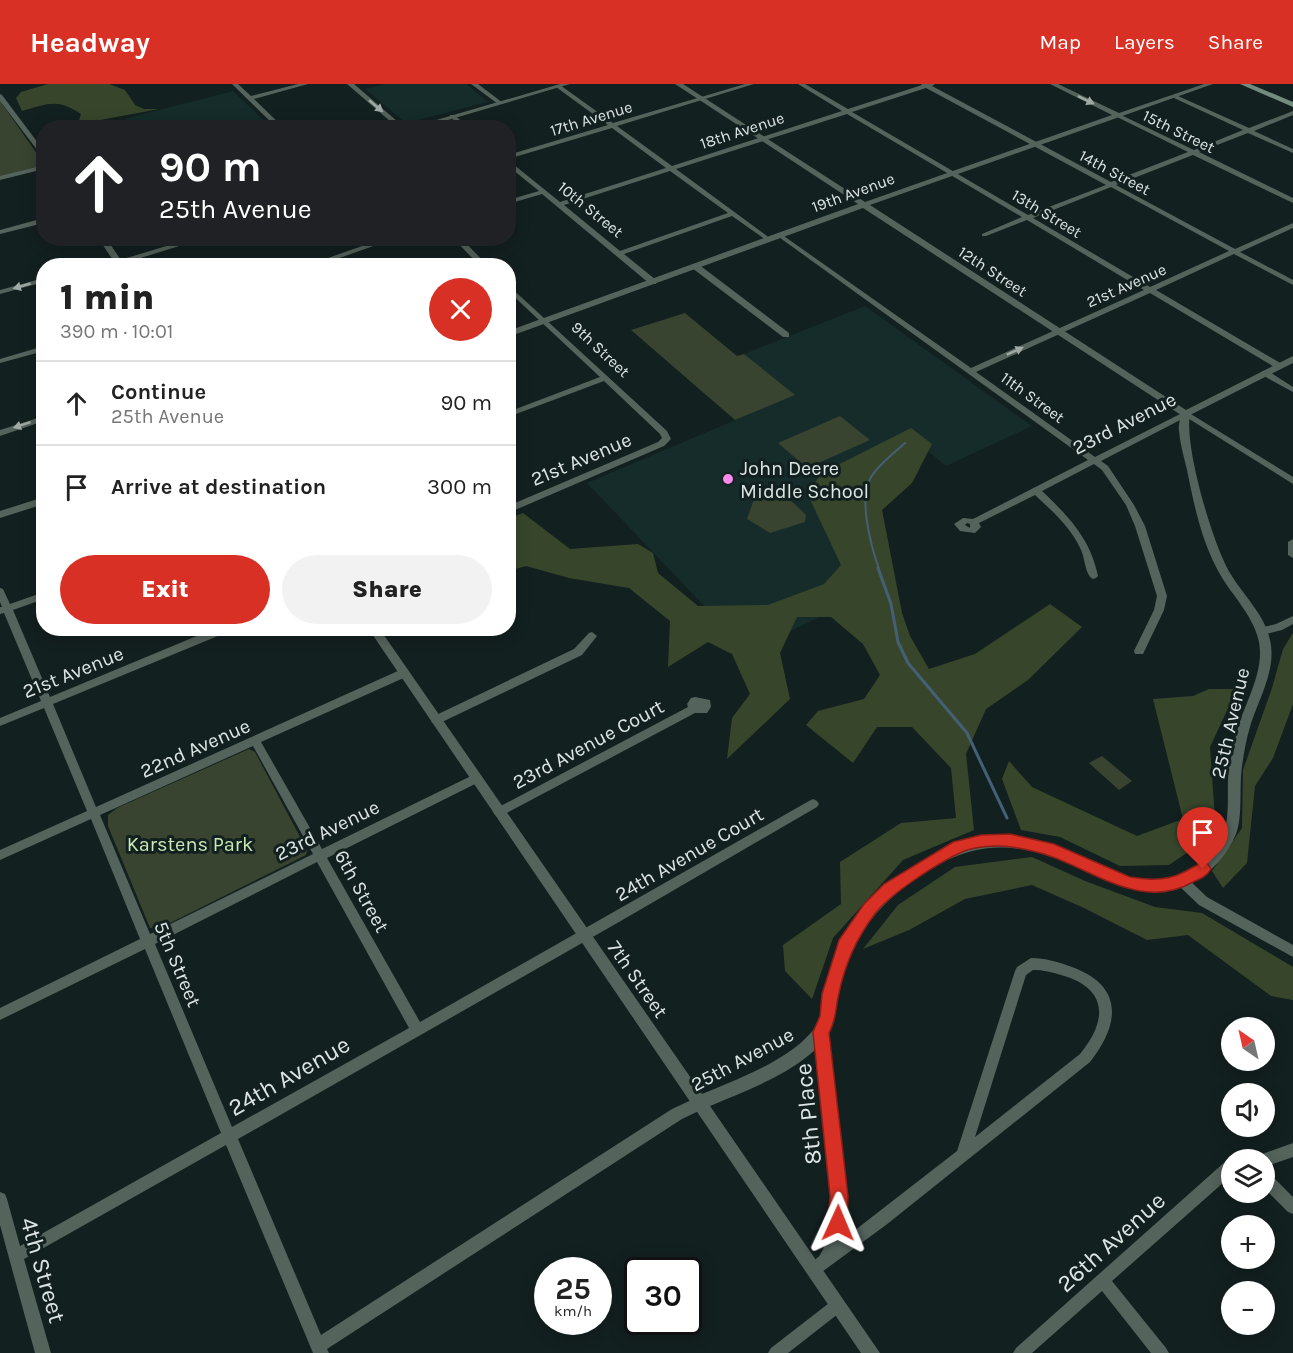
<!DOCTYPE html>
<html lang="en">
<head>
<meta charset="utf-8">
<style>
  :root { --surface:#fff; --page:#f2f2f2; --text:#222; --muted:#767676; --line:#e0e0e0; --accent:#d93025 }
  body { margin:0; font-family:Karla,sans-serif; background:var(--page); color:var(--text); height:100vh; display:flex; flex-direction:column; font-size:22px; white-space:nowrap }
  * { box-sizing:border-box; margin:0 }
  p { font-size:20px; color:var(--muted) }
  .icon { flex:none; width:33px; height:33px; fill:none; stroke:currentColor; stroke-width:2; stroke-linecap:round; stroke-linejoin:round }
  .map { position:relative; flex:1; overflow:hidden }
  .side { position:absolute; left:36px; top:174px; width:480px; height:378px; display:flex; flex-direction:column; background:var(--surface); border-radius:24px; box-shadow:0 3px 15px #0003 }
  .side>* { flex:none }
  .top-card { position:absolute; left:36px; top:36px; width:480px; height:126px; border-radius:24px; box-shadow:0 3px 15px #0003; background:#202124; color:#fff; overflow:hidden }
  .needle { width:39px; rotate:326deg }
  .tools { position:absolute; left:1221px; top:933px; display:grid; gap:12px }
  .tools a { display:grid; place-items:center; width:54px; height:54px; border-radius:50%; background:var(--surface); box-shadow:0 3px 15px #0003; font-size:30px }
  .speed { position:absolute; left:534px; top:1173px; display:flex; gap:12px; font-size:30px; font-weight:700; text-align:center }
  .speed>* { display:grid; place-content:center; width:78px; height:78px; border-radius:50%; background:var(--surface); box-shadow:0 3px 15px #0003; line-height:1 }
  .speed small { font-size:15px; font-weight:400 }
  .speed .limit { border:3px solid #111; border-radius:9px; background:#fff; color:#111 }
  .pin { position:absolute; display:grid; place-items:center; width:51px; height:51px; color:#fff; margin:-62px -26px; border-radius:50% 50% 50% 0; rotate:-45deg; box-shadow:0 0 6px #0007 }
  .pin .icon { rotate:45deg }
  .me { position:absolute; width:66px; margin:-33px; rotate:1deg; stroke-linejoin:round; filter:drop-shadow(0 0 4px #0008) }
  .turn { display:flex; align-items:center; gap:21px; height:126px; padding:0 24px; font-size:27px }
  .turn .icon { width:78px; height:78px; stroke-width:2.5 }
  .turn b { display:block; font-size:42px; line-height:51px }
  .round { display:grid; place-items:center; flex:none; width:63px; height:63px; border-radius:32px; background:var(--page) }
  .headline { display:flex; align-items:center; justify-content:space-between; height:102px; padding:0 24px }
  h1 { font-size:36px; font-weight:800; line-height:45px }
  .primary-button { display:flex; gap:12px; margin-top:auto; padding:12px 24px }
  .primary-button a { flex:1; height:69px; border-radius:36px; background:var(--accent); color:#fff; font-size:24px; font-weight:800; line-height:69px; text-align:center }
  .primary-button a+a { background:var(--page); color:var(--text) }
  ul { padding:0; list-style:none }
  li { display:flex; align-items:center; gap:18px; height:84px; padding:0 24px; border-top:2px solid var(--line) }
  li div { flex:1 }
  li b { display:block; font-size:22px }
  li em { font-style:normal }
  header { display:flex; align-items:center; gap:36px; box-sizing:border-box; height:84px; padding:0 30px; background:var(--accent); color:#fff }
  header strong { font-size:28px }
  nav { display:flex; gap:33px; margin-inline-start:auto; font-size:21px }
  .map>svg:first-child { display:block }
  .built { fill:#152c2b }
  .green { fill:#384430 }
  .forest { fill:#37462b }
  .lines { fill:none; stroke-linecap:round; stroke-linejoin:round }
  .stream-far1 { stroke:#455f76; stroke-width:2 }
  .stream { stroke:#455f76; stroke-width:3 }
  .minor { fill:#54635b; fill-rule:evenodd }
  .tertiary { fill:#54635b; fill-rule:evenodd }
  .secondary { fill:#738b7e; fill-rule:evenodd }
  .oneway { fill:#9faaa6 }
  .route { fill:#d93025; stroke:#8d1f18; stroke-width:1.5 }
  .poi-dot { fill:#f888ea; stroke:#12201f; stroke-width:2 }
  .labels { text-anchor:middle; stroke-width:6; stroke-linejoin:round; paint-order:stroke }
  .far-street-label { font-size:16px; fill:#dce5e4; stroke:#12201f }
  .street-label { font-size:20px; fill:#dce5e4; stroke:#12201f }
  .poi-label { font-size:20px; fill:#dce5e4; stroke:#12201f; text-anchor:start }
  .park-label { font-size:20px; fill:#cae9b4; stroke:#12201f }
  .near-street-label { font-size:24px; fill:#dce5e4; stroke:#12201f }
</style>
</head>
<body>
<header>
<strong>Headway</strong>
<nav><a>Map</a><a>Layers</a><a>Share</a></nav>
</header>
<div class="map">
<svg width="1293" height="1269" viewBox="0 0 1293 1269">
  <rect width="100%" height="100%" fill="#12201f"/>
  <g class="built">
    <polygon points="385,0 466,0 488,18 406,39 365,5"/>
    <polygon points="233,7 271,43 150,43 124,35"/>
    <polygon points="865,222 1032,342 946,382 906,349 862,392 879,504 748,568 587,399 794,311 744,270"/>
  </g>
  <g class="green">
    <polygon points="0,17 40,74 42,79 39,82 0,93"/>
    <polygon points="685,229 737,272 744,270 795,311 735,336 631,246"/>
    <polygon points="840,332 870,356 807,384 778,359"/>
    <polygon points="781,407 806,431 805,438 770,449 747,435 754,415"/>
    <polygon points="249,665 255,668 307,766 306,771 164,842 150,844 108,742 108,731 117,724"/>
    <polygon points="1102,672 1132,697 1119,706 1089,679"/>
  </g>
  <g class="forest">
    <path d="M48 0H109L125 6 135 21 144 25H159L63 43 79 36 81 30C57 14 48 20 22 27L16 14 21 8Z"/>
    <polygon points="911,344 932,360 912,399 882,426 902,529 910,552 929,585 975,570 1050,520 1082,543 1028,596 986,625 966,670 974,746 903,776 833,854 812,915 785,887 783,861 841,820 840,778 901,739 956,734 951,684 912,643 877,643 853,679 806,641 818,627 864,615 880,591 863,560 831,533 797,533 780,569 790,615 727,675 732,634 750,610 732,570 708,558 668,583 670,537 629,504 569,494 526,482 509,487 509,434 523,429 570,465 638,460 653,469 658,489 698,522 768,521 824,500 841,481 807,409 822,389"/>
    <polygon points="1293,549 1293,620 1273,674 1255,702 1247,779 1223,804 1212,787 1242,744 1243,686 1272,604 1283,565"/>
    <polygon points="1209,605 1237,605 1210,663 1216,749 1169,781 1120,782 1060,753 1021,746 1002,695 1009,677 1032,703 1137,752 1183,735 1153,615 1193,612"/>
    <polygon points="1032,773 1085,797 1155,823 1202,829 1293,883 1293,916 1271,912 1188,851 1147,856 1084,824 1032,801 965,815 909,846 863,865 898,821 955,783"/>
  </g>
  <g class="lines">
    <path class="stream-far1" d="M879 485C871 462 858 415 871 393 879 380 894 369 905 359"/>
    <polyline class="stream" points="878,484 891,520 898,558 908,579 967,649 1007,734"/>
    <g class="minor">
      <polygon points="232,0 238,0 251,12 298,0 308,0 254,15 284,44 277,44"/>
      <polygon points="347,0 354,0 405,44 398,44"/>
      <polygon points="471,0 478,0 503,19 498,20"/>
      <path d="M745 0H754L617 42 672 82 842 27 798 0H805L848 25 922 1 921 0H935L932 2 1111 98 1188 68 1117 33V31H1121L1194 66 1243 46 1174 14V12H1178L1249 44 1293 27V31L1254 47 1293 65V69L1248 49 1199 68 1293 114V119L1193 71 1116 101 1235 165 1293 139V144L1240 168 1293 196V201L1234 170 1156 206 1282 280V284H1276L1150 209 976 288 1095 373 1186 327 1293 393V400L1186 333 1101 377 1108 382 1134 421 1145 442 1167 512 1164 526 1143 570H1135L1134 567 1154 526 1157 512 1135 442 1126 421 1102 386 1094 380 1042 407C1069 433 1090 454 1098 492L1096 494 1093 495C1085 491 1085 474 1081 466 1071 443 1052 427 1035 411L979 439 981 443 975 449 960 447 954 440 963 434 973 435 1088 376 776 151 781 150 971 284 1144 206 1027 136 986 152H982V150L1022 133 847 30 676 85 771 155 766 156 732 132 624 170 656 196V200H650L542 110 508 120V116L539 107 508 82V76L560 118 666 84 612 44 508 75V71L608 41 556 3V1H560L613 39ZM926 4 1106 101 1028 131 852 28ZM670 87 728 129 620 167 564 121ZM1111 103 1229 167 1150 203 1033 134ZM967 439 970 440V444L965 441Z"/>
      <polygon points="450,31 454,31 470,44 463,44 450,33"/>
      <polygon points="44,81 44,85 0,96 0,92"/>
      <polygon points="193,154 205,154 131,177 108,182 91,182 130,173"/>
      <polygon points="385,154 396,154 317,182 305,182"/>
      <polygon points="453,154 461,154 488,182 480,182"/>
      <polygon points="692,180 698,180 789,249 789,253 783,253 692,184"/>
      <polygon points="44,194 44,198 0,210 0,206"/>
      <polygon points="508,201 667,347 671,355 664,362 508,429 508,422 658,358 662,354 660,350 604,297 508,333 508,328 600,293 508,207"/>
      <polygon points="44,262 44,267 0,279 0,275"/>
      <polygon points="1262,287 1268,287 1293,303 1293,308 1262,291"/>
      <polygon points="44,332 44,337 0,352 0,346"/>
      <polygon points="1293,455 1293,474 1288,471 1288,458"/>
      <path d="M0 504 3 505 10 520 44 508V515L13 526 50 613 216 544H232L230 547 53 620 96 723 400 586H408L409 589 408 592 261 658 322 765 473 691H481L482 694 481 697 327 774 420 938 809 717 813 715 817 717 819 720 817 723 619 838 238 1055 321 1251 672 1025 700 1012 705 1014 707 1019 705 1024 682 1035 327 1265 329 1269H313L226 1061 24 1175 51 1269H35L0 1141V1108L5 1110 7 1115 20 1162 221 1049 145 865 0 936V924L140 855 91 735 0 776V766L87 727 44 624 0 642V634L41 617 4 529 0 530V523H2L0 518ZM253 662 313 770 150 850 100 731ZM317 778 409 944 232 1043 155 860Z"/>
      <polygon points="1293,532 1293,540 1282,546 1262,551 1257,547 1259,544 1276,540"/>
      <polygon points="592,548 597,552 582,571 440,639 432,639 431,636 432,633 574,565 589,549"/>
      <polygon points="695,613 710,616 711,623 707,629 695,629 503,731 499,733 495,731 493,728 495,725 688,623 687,620 691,614"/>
      <polygon points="1182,792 1186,793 1207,813 1293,861 1293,873 1199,821 1178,801 1176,797 1178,793"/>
      <path d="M1031 874C1045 874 1059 878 1072 883 1124 902 1120 940 1090 978L886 1141 819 1190 814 1192 809 1190 807 1185C810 1178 816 1176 820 1171 831 1153 831 1132 832 1112L815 948 816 944 821 942 826 944 827 948 846 1112 845 1139 841 1157 957 1067 1015 887 1017 883ZM1033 886C1043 886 1052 888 1061 891 1108 904 1108 936 1080 970L975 1053 1026 891Z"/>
      <polygon points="1293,1059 1293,1073 1264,1083 1264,1076 1236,1076 1238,1071 1243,1069 1262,1070"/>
      <polygon points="1232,1074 1235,1076 1232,1076 1232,1091 1112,1197 1166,1264 1169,1269 1151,1269 1102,1207 1032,1269 1013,1269 1016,1264 1227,1076"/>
      <polygon points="1264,1087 1269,1089 1293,1113 1293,1130 1288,1128 1264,1104"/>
      <polygon points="838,1214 843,1216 845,1221 843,1226 788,1269 768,1269 771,1264 833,1216"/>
    </g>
    <g class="tertiary">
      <polygon points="560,0 570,0 421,44 409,44"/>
      <path d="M675 0H683L865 118 1112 31 1050 0H1058L1119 29 1204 0H1213L870 121 1186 326 1293 272V279L1190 331C1184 362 1213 461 1230 489 1243 511 1265 531 1270 556 1277 586 1258 616 1250 643 1246 656 1244 669 1242 682 1239 703 1243 732 1236 750 1227 771 1212 789 1191 798 1150 817 1127 805 1089 788 1036 764 992 751 938 781 891 807 853 845 840 899 836 917 837 937 826 953 802 987 747 1006 710 1022L880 1269H861L368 544H379L702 1010C737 995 794 975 816 942 825 928 823 909 828 893 844 839 879 800 929 773 955 758 984 749 1014 752 1042 755 1069 767 1094 778 1125 791 1150 806 1184 789 1201 781 1215 767 1223 750 1231 731 1226 704 1229 683 1232 669 1235 654 1239 640 1248 613 1266 583 1258 554 1252 531 1233 512 1221 492 1202 460 1194 421 1187 386 1184 373 1180 360 1179 347 1178 342 1180 336 1181 331L863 124 508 253V247L858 120Z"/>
      <polygon points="0,10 2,11 44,67 44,75 0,17"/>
      <polygon points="44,134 44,139 0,150 0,146"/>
      <polygon points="98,154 106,154 125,182 117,182"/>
      <polygon points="44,413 44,420 0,434 0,427"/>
    </g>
    <polygon class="secondary" points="1240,0 1250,0 1293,18 1293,23"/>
  </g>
  <defs><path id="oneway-solid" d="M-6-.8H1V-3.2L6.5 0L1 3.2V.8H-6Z" transform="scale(1.5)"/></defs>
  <g class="oneway">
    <use href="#oneway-solid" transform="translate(1086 16) rotate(26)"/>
    <use href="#oneway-solid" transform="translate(376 22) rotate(40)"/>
    <use href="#oneway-solid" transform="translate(22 202) rotate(164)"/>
    <use href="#oneway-solid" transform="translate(1015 267) rotate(-24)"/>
    <use href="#oneway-solid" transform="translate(22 341) rotate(162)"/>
  </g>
  <path class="route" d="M1010 750 1054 760 1130 793C1147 796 1166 797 1182 789 1189 786 1196 781 1203 778L1208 780 1211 785C1207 792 1200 795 1193 798 1142 827 1095 787 1047 771 1036 767 1023 765 1012 763 997 761 976 762 962 768 939 778 888 811 874 831 856 855 845 880 839 909 835 925 837 934 829 949L848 1112 847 1139 844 1146 838 1149 831 1146 828 1139 830 1112 813 948 820 932 822 910 839 856 864 820 884 800 953 758 981 751Z"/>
  <circle class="poi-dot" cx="728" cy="395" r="6"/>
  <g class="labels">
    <g class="far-street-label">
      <text transform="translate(591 34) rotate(-17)" y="6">17th Avenue</text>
      <text transform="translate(742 46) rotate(-18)" y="6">18th Avenue</text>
      <text transform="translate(1179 47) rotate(26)" y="6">15th Street</text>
      <text transform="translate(1115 88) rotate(28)" y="6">14th Street</text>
      <text transform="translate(853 108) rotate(-20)" y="6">19th Avenue</text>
      <text transform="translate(591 125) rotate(39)" y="6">10th Street</text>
      <text transform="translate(1047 129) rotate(31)" y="6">13th Street</text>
      <text transform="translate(993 187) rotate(33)" y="6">12th Street</text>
      <text transform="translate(1126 201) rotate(-24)" y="6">21st Avenue</text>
      <text transform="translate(601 265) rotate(43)" y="6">9th Street</text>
      <text transform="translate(1033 313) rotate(36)" y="6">11th Street</text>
    </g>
    <g class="street-label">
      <text transform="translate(1124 339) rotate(-27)" y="7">23rd Avenue</text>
      <text transform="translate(581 375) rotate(-23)" y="7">21st Avenue</text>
      <text transform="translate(73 588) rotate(-22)" y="7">21st Avenue</text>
      <text transform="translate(1230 639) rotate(-77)" y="7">25th Avenue</text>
      <text transform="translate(588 660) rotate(-28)" y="7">23rd Avenue Court</text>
      <text transform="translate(195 664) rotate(-24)" y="7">22nd Avenue</text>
      <text transform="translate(327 746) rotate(-26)" y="7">23rd Avenue</text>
      <text transform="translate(689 770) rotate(-30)" y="7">24th Avenue Court</text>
      <text transform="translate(362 807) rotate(61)" y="7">6th Street</text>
      <text transform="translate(178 880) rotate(67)" y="7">5th Street</text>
      <text transform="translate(638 895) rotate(55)" y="7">7th Street</text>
      <text transform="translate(742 975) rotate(-28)" y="7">25th Avenue</text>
    </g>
    <g class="poi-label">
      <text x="740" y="391">John Deere<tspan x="740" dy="23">Middle School</tspan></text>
    </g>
    <g class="park-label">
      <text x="190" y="767">Karstens Park</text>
    </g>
    <g class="near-street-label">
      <text transform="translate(289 992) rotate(-30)" y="8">24th Avenue</text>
      <text transform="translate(808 1030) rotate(-96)" y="8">8th Place</text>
      <text transform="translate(1111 1158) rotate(-42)" y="8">26th Avenue</text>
      <text transform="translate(43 1186) rotate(74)" y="8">4th Street</text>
    </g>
  </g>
</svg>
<div class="tools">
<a><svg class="needle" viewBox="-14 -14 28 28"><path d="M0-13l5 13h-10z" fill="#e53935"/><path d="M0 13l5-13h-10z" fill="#767676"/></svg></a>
<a><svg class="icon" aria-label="sound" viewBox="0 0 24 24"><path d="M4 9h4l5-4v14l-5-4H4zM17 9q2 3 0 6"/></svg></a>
<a><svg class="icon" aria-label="layers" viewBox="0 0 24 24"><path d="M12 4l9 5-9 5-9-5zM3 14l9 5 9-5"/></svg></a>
<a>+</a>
<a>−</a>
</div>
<div class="speed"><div>25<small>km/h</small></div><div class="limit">30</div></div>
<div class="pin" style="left:1203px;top:785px;background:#d93025"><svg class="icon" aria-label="arrive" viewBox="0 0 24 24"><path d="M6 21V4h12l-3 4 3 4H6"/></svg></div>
<svg class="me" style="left:838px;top:1139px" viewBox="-20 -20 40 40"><path d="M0-17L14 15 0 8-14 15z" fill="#d93025" stroke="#fff" stroke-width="4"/></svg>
<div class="top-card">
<div class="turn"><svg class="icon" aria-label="ahead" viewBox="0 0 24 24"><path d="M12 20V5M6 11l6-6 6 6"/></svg><div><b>90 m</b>25th Avenue</div></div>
</div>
<section class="side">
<div class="headline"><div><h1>1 min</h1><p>390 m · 10:01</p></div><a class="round" style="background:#d93025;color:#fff"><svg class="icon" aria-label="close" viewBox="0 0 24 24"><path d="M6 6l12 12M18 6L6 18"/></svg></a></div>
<ul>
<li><svg class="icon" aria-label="ahead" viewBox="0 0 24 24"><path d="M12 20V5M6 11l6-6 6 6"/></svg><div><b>Continue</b><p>25th Avenue</p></div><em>90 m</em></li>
<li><svg class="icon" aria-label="arrive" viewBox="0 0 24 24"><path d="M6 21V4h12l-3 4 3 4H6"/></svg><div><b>Arrive at destination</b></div><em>300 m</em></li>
</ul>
<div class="primary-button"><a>Exit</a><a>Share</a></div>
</section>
</div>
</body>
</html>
